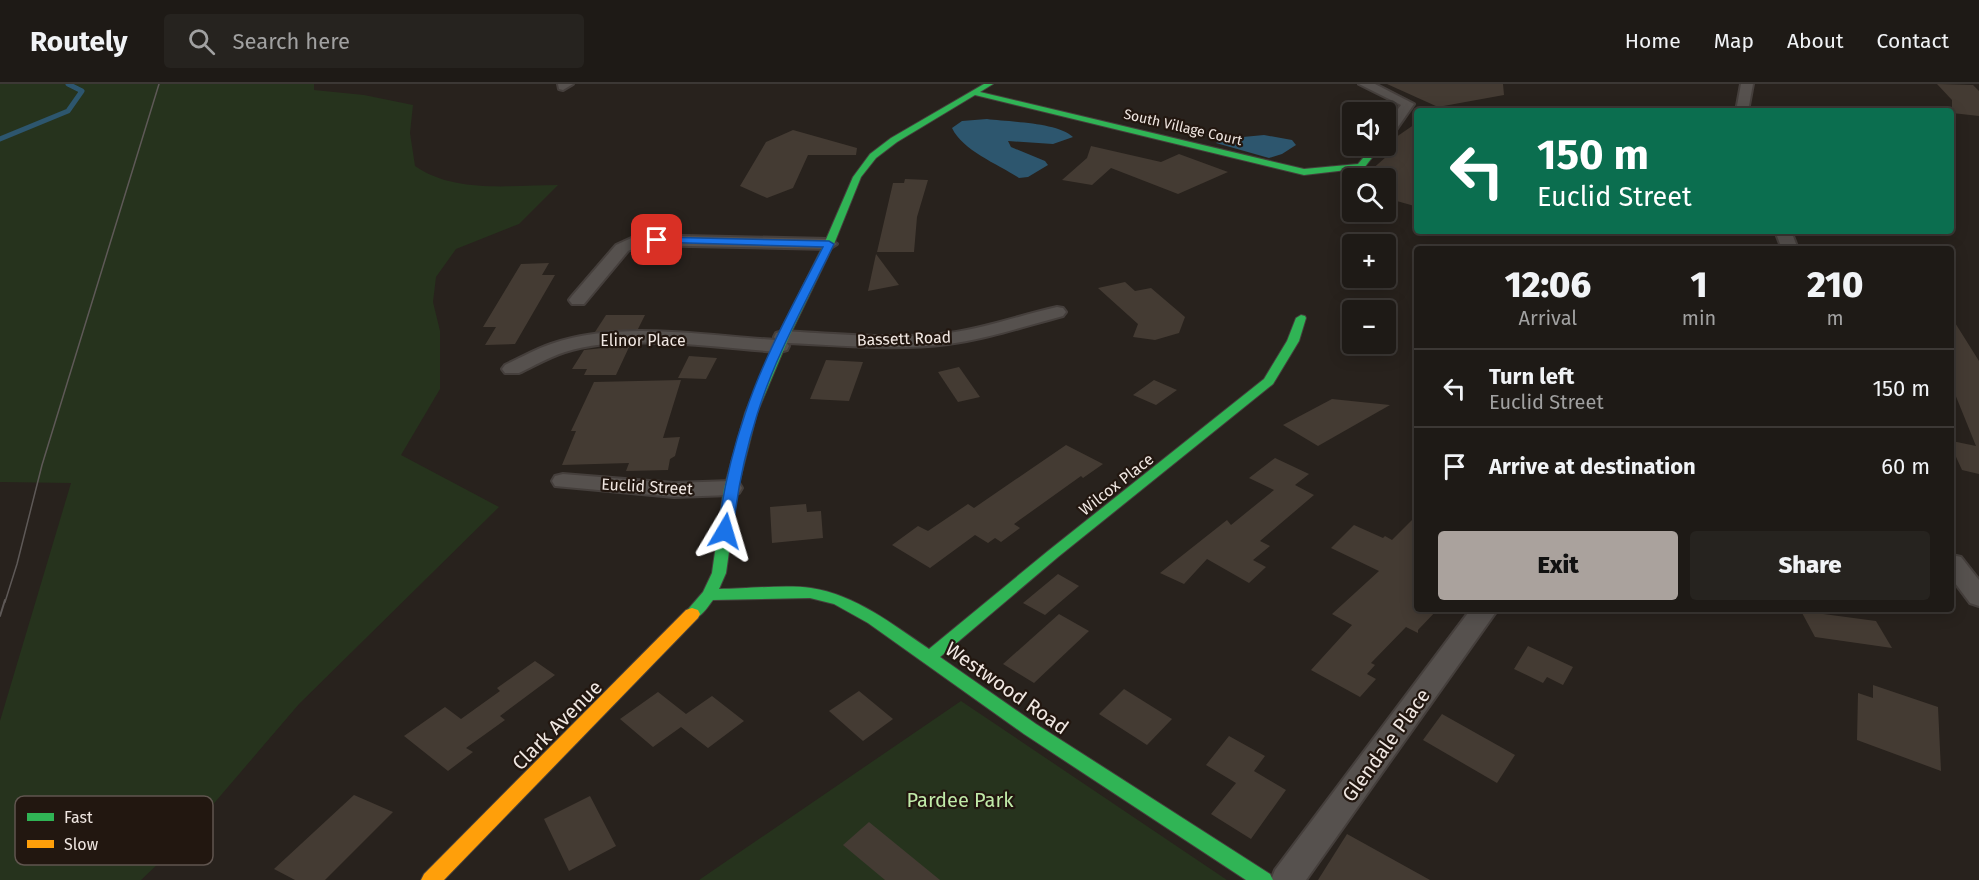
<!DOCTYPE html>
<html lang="en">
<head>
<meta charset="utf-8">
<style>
  :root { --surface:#1e1a16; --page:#26231f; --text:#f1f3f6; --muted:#a1a1a1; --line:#3c3835; --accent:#aaa29d }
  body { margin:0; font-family:"Fira Sans",sans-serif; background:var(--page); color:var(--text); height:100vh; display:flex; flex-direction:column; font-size:22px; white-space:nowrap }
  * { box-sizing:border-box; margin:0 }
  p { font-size:20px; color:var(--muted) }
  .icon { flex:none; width:33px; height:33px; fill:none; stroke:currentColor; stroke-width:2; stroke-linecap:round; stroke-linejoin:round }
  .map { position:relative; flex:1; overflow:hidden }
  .details { position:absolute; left:1414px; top:162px; width:540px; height:366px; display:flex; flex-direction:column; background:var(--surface); border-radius:6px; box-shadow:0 3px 15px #0003,0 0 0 2px var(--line) }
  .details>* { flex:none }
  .guide { position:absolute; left:1414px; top:24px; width:540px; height:126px; border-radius:6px; box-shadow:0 3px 15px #0003,0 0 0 2px var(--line); background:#0b6e4f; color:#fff; overflow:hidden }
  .buttons { position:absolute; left:1342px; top:18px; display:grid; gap:12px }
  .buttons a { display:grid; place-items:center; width:54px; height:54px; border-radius:6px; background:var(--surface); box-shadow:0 3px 15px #0003,0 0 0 2px var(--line); font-size:30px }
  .pin { position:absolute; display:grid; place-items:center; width:51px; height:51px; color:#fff; margin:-26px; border-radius:12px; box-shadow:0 3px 9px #0006 }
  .me { position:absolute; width:66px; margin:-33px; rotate:7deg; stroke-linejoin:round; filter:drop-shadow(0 0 4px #0008) }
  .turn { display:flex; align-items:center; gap:21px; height:126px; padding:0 24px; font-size:27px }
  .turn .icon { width:78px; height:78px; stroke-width:2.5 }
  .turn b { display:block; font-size:42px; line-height:51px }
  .eta { display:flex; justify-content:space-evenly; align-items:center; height:102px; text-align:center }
  .eta b { font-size:36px; font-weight:800; line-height:42px }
  .cta { display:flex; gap:12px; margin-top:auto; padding:12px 24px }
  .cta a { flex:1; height:69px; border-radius:6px; background:var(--accent); color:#111; font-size:24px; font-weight:800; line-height:69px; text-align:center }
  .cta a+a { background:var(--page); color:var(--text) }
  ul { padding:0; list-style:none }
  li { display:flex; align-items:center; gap:18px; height:78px; padding:0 24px; border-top:2px solid var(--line) }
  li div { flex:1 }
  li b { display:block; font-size:22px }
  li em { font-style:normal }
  header { display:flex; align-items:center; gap:36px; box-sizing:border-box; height:84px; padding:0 30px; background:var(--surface); border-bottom:2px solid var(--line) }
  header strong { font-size:28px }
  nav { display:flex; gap:33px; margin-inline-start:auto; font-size:21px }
  .search { width:420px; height:54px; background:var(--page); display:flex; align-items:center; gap:15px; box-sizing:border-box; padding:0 21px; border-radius:6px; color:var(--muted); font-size:22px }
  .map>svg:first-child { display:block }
  .green { fill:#26331d }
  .water { fill:#2d566e }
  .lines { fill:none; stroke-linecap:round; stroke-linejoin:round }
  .stream { stroke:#2d566e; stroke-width:5 }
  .building { fill:#443b33 }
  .street-casing { stroke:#453f3c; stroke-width:4 }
  .fast-casing { stroke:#453f3c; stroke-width:2 }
  .slow-casing { stroke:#453f3c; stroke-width:2 }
  .street { fill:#56514e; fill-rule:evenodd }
  .fast { fill:#30b455; fill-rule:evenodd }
  .slow { fill:#ff9f0a; fill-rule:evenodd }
  .tram-far1 { stroke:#5e5957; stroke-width:1.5 }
  .tram { stroke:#5e5957; stroke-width:2 }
  .route { fill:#1a73e8; stroke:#114b97; stroke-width:1.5 }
  .labels { text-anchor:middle; stroke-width:4.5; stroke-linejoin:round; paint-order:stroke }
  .far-street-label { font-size:14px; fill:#f0e7e2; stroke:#221710 }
  .street-label { font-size:16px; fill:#f0e7e2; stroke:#221710 }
  .near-street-label { font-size:20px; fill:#f0e7e2; stroke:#221710 }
  .near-park-label { font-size:20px; fill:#c0eaa8; stroke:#221710 }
  .key { fill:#221710; stroke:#60554f; stroke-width:1.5 }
  .key-label { font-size:16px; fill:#f0e7e2 }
</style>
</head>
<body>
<header>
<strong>Routely</strong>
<div class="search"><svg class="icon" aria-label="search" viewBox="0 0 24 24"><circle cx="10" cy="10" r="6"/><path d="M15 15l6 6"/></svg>Search here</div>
<nav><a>Home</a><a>Map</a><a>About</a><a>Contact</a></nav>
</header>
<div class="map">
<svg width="1979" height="796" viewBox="0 0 1979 796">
  <rect width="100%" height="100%" fill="#28221d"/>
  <g class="green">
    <path d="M0 0H314V6L364 11 413 21 410 49 415 82C455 110 512 101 558 101L519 140 456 165 436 193 433 218 440 247V305L401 371 499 423 299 620 180 759 141 796H0V637L71 399 0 398Z"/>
    <polygon points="961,617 1227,796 699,796"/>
  </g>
  <g class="water">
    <path d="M987 35C1009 38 1057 38 1073 53L1053 60 1008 57 1011 63 1045 77 1048 81 1028 93 1019 94C998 80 963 67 952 44L962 37Z"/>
    <polygon points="1264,51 1292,56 1296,61 1282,70 1269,74 1216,59 1222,55"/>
  </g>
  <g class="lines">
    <polyline class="stream" points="0,55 68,27 82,7 68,0"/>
  </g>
  <g class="building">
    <polygon points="1387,0 1503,0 1504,11 1438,23"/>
    <polygon points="1937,0 1973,1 1979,7 1979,32 1952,29 1952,16"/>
    <polygon points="1418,38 1418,123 1386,114 1386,94 1353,94 1370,87 1386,73 1382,72 1389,63 1386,60"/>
    <polygon points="793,46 857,64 856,71 808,71 793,104 767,114 740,102 766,58"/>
    <polygon points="1091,62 1161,78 1179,70 1228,88 1178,110 1111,84 1092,101 1062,96 1087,74"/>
    <polygon points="905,95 928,96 917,133 914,168 877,168 893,99 904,99"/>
    <polygon points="876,170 899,201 868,207"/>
    <polygon points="549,179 542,191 555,191 515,260 485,261 496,243 483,243 521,180"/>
    <polygon points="1125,198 1135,207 1151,204 1185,233 1179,249 1155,256 1133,253 1138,240 1098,204"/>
    <polygon points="606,231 645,231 638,245 595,248"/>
    <polygon points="1952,234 1979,277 1979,390 1962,386 1952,364 1952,357 1976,362 1955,310 1952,309"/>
    <polygon points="630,261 616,291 584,291 587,285 572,285 584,266"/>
    <polygon points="689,272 717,274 706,295 678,294"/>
    <polygon points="826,276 863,278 849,317 810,315"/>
    <polygon points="959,283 980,313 958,318 938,288"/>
    <polygon points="681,296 663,354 680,353 675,372 670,375 668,386 626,387 629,379 562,381 576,347 571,347 594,298"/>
    <polygon points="1154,296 1177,306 1156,321 1133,311"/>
    <polygon points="1332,315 1390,321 1318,362 1283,341"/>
    <polygon points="1066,361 1103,380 1083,394 1081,392 1014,440 1020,444 1001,458 995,454 988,459 975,451 930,484 892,461 918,442 928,447 968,420 974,424"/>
    <polygon points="1275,374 1309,390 1295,401 1314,411 1260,457 1270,462 1253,476 1266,483 1249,499 1207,475 1184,500 1160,489 1227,436 1231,441 1274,406 1249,394"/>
    <polygon points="806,420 807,428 821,427 823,454 772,459 770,423"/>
    <polygon points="1418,430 1418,525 1438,525 1418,546 1418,549 1406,543 1371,579 1375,581 1367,590 1376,595 1360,613 1311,586 1352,541 1332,530 1379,487 1331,464 1354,441 1383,454 1385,452 1392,456"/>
    <polygon points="1058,490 1079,502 1045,531 1023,519"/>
    <polygon points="1801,527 1876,537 1892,564 1815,553"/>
    <polygon points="1059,530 1089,547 1034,599 1003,580"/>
    <polygon points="1528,562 1573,583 1563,601 1547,593 1543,599 1514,585"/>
    <polygon points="535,577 555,591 500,632 505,636 466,664 473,668 448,687 404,652 445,623 461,635 500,607 497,604"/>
    <polygon points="1873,601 1938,623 1941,687 1857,656 1858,609 1873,614"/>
    <polygon points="1124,605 1172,635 1147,661 1099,630"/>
    <polygon points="859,607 893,635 863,657 829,627"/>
    <polygon points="658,608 686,630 712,612 744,637 708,664 681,643 653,663 620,635"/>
    <polygon points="1442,630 1515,671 1497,699 1423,656"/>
    <polygon points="1229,652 1265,672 1254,687 1286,706 1251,755 1211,730 1236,699 1206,681"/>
    <polygon points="354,711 393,728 325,796 295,796 274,785"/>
    <polygon points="590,712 616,762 569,787 544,735"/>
    <polygon points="869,738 940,796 885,796 843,761"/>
    <polygon points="1347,750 1430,796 1318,796"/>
  </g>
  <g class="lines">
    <defs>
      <g id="street">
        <polygon points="558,0 573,0 563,6 559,5"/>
        <polygon points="1359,0 1375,0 1414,20 1391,53 1386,54 1386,41 1401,21"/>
        <polygon points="1741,0 1753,0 1748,27 1736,27"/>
        <polygon points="1775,147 1791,147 1798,165 1782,165"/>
        <polygon points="638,151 829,155 837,160 829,165 641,161 628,167 584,220 572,220 569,216 572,212 616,161"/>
        <path d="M1057 223 1063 224 1066 228 1063 232C1025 242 987 255 948 260 895 267 840 261 787 259L789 262 787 266 780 268C716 264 625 249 565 268 549 273 534 282 519 289H505L502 285 505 281C520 274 536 265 551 260 620 236 705 252 776 256L774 253 776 249 783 247C838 250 895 256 949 249 986 244 1021 231 1057 223Z"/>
        <polygon points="563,390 674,399 731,397 739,399 742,404 739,409 731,411 674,413 555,402 552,397 555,392"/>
        <polygon points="1952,471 1961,473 1979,496 1979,522 1970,519 1952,495"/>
        <polygon points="1471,525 1498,525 1306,796 1271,796 1275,786"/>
      </g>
      <path id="fast" d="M984 0H993L980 8 1304 85 1358 80 1373 62H1381L1364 84 1304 91 975 11 897 58 876 74 861 93 834 160 789 253 757 329 738 404 726 489 719 505C746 505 786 500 811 504 856 511 892 540 929 565L1048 467 1264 295 1287 257 1296 234 1301 231 1305 232 1306 234 1299 257 1273 300 1058 473 940 573 1036 640 1270 790 1273 796H1246L1024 650 868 539 834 520 810 514 713 516C706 525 699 538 686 534L684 530 703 508 712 489 724 404 745 329 777 253 824 160 853 93 870 70 891 54Z"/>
      <polygon id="slow" points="692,524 698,526 700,530 698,534 444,796 421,796 424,790 686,526"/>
    </defs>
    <use href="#street" class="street-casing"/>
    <use href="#fast" class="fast-casing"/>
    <use href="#slow" class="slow-casing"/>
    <use href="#street" class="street"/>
    <use href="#fast" class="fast"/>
    <use href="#slow" class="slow"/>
    <polyline class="tram-far1" points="5,518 17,480 42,381 159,0"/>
    <polyline class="tram" points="0,532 5,516"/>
  </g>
  <path class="route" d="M657 153 829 157 834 160C807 216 775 272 757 331 745 369 737 407 733 447L725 452 718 447C723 407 732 368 745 330 764 272 795 217 823 163L654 158V154Z"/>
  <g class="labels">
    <g class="far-street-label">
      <text transform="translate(1183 43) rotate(13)" y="5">South Village Court</text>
    </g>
    <g class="street-label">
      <text transform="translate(904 254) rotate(-2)" y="6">Bassett Road</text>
      <text x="643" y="262">Elinor Place</text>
      <text transform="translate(1116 400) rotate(-38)" y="6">Wilcox Place</text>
      <text transform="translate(647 402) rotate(3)" y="6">Euclid Street</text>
    </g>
    <g class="near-street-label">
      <text transform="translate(1007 604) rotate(35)" y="7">Westwood Road</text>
      <text transform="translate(557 641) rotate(-45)" y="7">Clark Avenue</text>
      <text transform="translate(1386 661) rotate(-54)" y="7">Glendale Place</text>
    </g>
    <g class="near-park-label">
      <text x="960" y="723">Pardee Park</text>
    </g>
  </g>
  <rect x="15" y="712" width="198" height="69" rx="9" class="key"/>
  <rect x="27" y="729" width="27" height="8" fill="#30b455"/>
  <rect x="27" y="756" width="27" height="8" fill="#ff9f0a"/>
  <g class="key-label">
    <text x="64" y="739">Fast</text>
    <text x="64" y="766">Slow</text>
  </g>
</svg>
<div class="buttons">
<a><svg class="icon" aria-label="sound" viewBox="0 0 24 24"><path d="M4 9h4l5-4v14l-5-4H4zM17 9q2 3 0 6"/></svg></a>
<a><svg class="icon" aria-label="search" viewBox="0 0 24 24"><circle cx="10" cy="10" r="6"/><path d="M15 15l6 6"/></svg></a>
<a>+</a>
<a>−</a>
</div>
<div class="pin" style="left:657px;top:156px;background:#d93025"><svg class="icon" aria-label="arrive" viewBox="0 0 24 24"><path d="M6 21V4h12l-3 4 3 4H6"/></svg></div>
<svg class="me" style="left:725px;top:447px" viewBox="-20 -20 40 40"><path d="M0-17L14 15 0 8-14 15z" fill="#1a73e8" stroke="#fff" stroke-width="4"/></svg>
<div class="guide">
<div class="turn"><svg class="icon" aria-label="left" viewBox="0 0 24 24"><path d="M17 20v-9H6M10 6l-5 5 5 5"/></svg><div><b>150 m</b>Euclid Street</div></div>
</div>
<section class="details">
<div class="eta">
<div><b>12:06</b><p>Arrival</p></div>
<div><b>1</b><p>min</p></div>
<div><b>210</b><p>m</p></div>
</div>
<ul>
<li><svg class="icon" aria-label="left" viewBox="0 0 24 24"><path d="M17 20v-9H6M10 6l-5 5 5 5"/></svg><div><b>Turn left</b><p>Euclid Street</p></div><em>150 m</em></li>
<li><svg class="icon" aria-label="arrive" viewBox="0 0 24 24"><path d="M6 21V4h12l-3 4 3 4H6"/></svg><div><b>Arrive at destination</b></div><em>60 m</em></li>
</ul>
<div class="cta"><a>Exit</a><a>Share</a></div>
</section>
</div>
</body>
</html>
